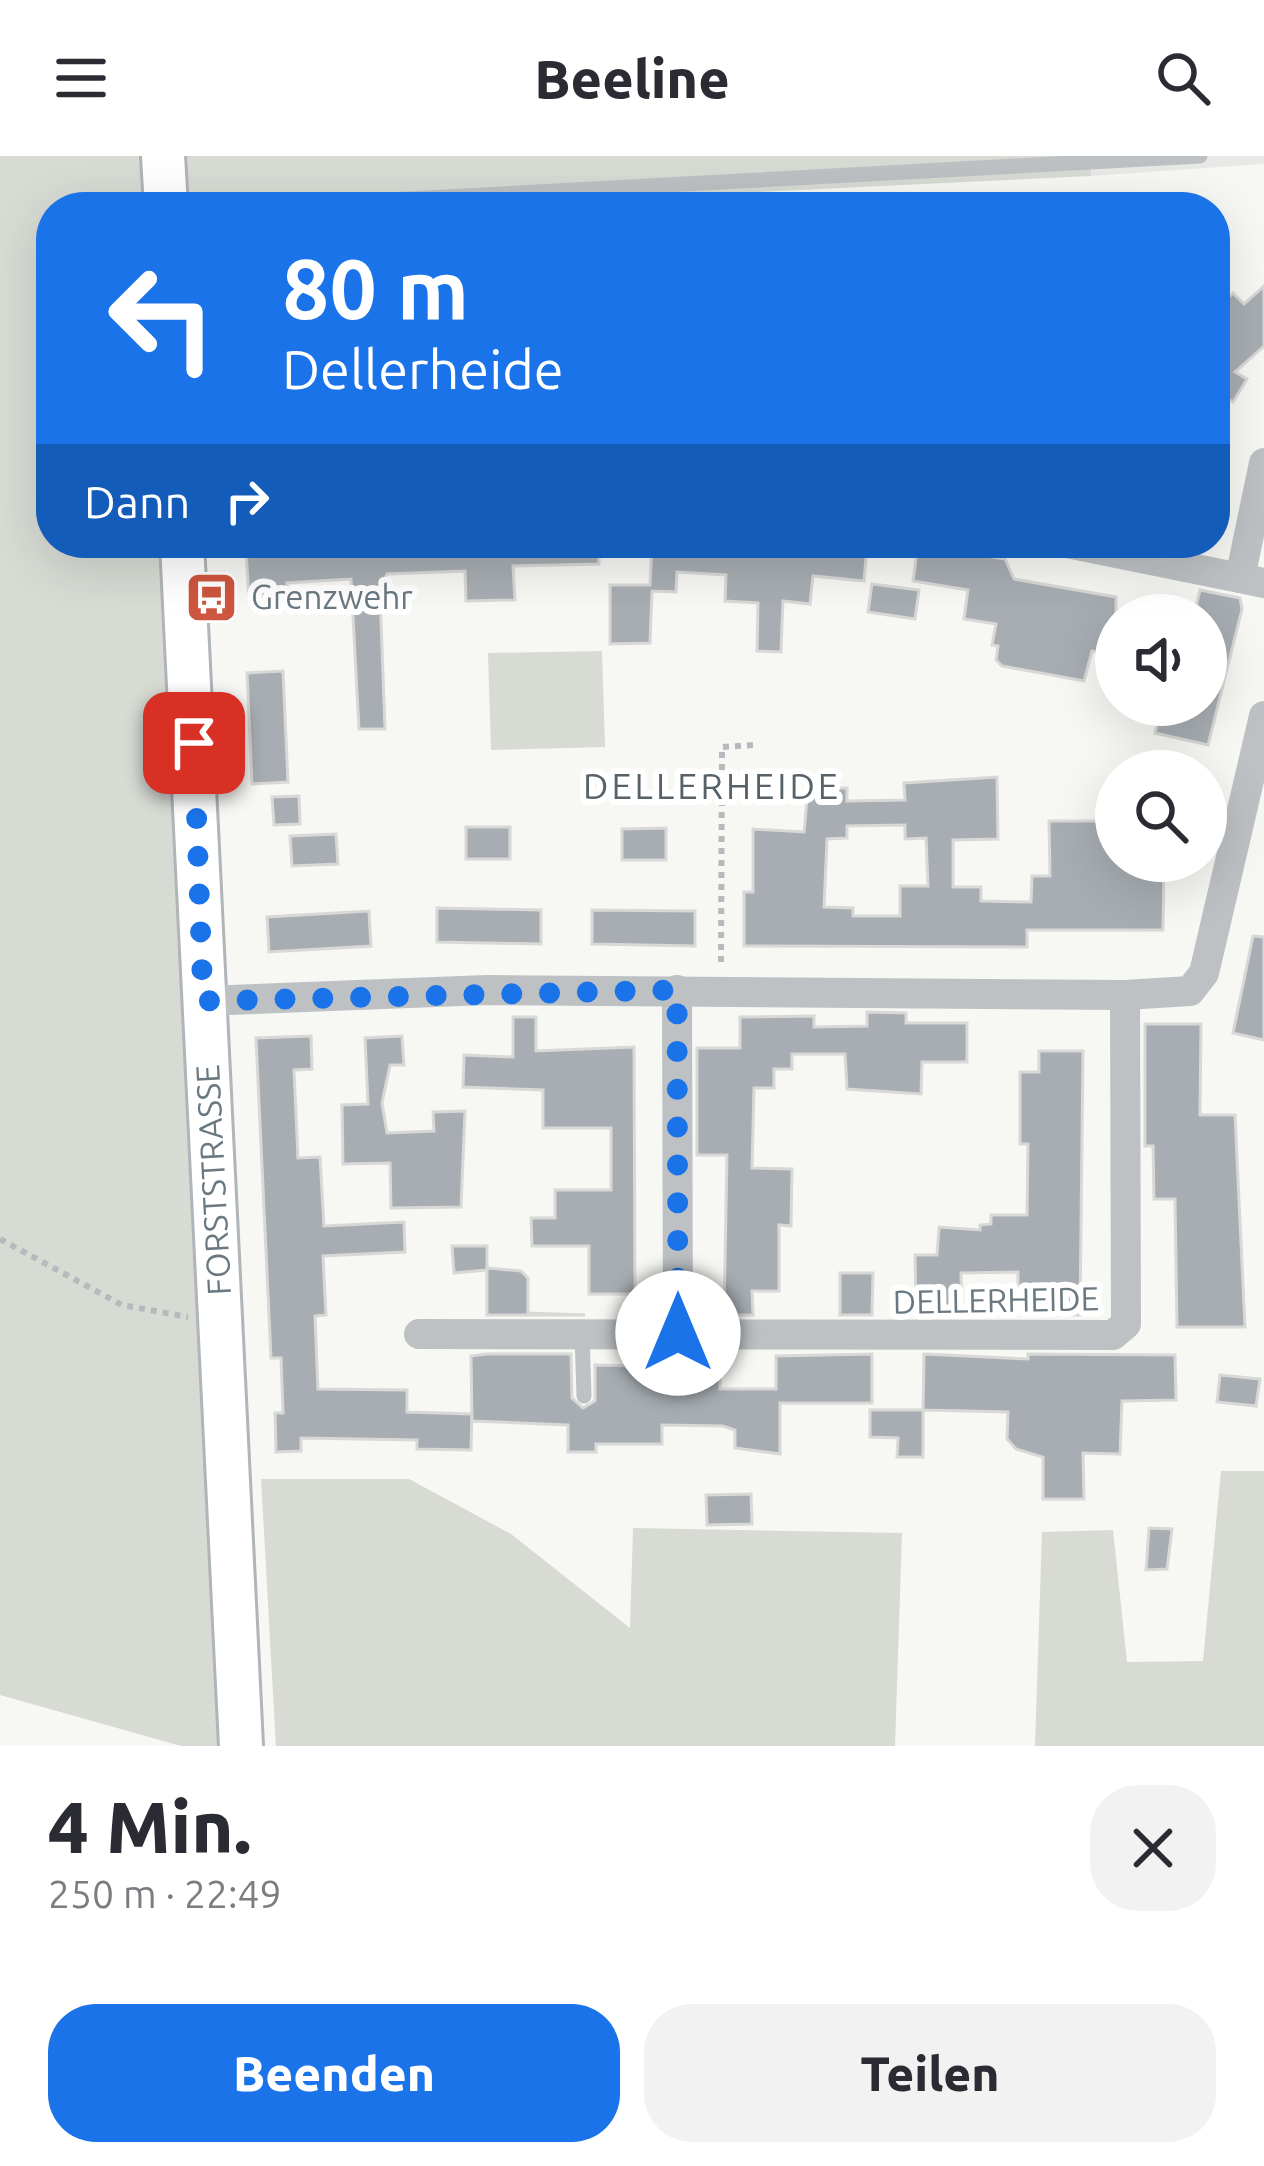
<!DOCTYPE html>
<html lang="de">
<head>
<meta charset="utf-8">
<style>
  :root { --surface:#fff; --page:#f2f2f3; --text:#2b2b33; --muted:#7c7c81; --accent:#1a73e8 }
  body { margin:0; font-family:Ubuntu,sans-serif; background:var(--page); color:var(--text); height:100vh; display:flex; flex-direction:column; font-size:45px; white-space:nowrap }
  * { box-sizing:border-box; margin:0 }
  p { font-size:39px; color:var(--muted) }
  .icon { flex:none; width:66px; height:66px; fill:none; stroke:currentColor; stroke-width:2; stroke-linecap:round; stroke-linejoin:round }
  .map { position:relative; height:1590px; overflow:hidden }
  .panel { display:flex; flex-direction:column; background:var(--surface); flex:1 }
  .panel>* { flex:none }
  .top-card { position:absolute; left:36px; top:36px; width:1194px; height:366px; border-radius:48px; box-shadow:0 12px 48px #0002; background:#1a73e8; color:#fff; overflow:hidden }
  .controls { position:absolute; left:1095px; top:438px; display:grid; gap:24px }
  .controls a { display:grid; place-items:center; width:132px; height:132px; border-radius:50%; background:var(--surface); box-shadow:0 12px 48px #0002; font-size:60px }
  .pin { position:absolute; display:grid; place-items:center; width:102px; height:102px; color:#fff; margin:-51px; border-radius:24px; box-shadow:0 6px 18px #0006 }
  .me { position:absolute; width:132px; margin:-66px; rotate:0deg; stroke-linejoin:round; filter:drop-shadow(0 0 9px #0008) }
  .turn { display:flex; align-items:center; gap:42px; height:252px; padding:0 48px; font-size:54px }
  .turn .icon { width:156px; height:156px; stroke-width:2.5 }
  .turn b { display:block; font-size:84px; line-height:102px }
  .then { display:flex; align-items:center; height:114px; padding:0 48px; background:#0003; gap:24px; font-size:45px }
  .round { display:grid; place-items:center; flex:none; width:126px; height:126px; border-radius:48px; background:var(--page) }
  .overview { display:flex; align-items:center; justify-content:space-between; height:204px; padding:0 48px }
  h1 { font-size:72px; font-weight:800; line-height:90px }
  .cta { display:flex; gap:24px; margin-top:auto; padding:24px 48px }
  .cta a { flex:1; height:138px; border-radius:48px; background:var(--accent); color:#fff; font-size:48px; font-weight:800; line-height:138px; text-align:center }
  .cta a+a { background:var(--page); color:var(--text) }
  header { display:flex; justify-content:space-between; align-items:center; height:156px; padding:0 48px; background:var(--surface); font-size:54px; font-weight:800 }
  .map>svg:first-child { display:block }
  .built { fill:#e8e8e7 }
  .green { fill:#d7dbd4 }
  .building { fill:#a7adb2; stroke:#d8d8d7; stroke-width:3; fill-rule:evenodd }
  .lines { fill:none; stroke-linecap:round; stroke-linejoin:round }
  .secondary-casing { stroke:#afb5b8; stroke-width:48 }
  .path { stroke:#b7babc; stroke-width:6; stroke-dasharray:6 6; stroke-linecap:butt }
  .lane { stroke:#bdc1c4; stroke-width:15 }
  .street { stroke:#bdc1c4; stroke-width:30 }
  .secondary { stroke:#fff; stroke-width:42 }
  .route { stroke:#1a73e8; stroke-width:21; stroke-dasharray:0 37.8 }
  .labels { text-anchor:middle; stroke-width:12; stroke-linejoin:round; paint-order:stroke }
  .poi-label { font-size:33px; fill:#6a7881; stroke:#fff; text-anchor:start }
  .street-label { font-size:33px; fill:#6a7881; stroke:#fff }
  .neighbourhood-label { font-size:36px; letter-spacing:3px; fill:#576168; stroke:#fff }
</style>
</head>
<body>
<header><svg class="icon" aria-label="menu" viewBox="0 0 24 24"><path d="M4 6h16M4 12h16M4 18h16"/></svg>Beeline<svg class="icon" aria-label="search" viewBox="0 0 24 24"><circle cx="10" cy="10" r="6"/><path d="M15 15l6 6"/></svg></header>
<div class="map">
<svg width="1264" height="1590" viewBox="0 0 1264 1590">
  <rect width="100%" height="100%" fill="#f7f7f4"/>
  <polygon class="built" points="1092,0 1264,0 1264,8 1091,20"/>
  <g class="green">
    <polygon points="0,0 1092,0 1091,20 446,51 51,51 51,387 162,387 225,1590 181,1590 0,1539"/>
    <polygon points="602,495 605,591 491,594 488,497"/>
    <polygon points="1221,1315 1264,1315 1264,1590 1035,1590 1042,1376 1113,1374 1127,1506 1203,1505"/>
    <polygon points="261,1323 409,1323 511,1378 630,1472 633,1372 902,1377 895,1590 276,1590"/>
  </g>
  <g class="building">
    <polygon points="1264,130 1264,190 1235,216 1247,223 1233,246 1215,235 1219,151 1233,137 1244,148"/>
    <polygon points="337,387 599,387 599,408 513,410 515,444 466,445 465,415 387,418 380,436 385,573 359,573 351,423 287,427 288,443 249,445 246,392"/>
    <polygon points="652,387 730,387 730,392 788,395 789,387 867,390 864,425 813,420 810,448 783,445 781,496 757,495 758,447 725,445 726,419 677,416 676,436 652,435 650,487 610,488 610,429 650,429"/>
    <polygon points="918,389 1005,403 1014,423 1116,441 1116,500 1092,495 1084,525 1002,510 996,504 998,490 992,489 996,468 964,463 968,434 913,425"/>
    <polygon points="872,428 919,434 915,463 868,456"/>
    <polygon points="1200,434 1240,442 1242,453 1208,589 1155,577 1161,549 1206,549 1206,459 1194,459"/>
    <polygon points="283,515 288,626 252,628 247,517"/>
    <path d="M997 621 998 683 953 684V731H981V745L1031 746 1032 720H1050L1049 665H1100V674L1116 675V705H1164L1163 774H1027V791L744 790V736H753V673L804 676 808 632H847V645L905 644 904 627ZM905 669V683L926 682 928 730H900V760H853V752L824 751 827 683 847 682V670Z"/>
    <polygon points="299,640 300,668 274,669 272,641"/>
    <rect x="466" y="671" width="44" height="32"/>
    <polygon points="666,672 666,704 622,704 622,673"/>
    <polygon points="336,678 338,708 292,710 290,680"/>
    <polygon points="437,752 541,754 541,788 437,786"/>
    <polygon points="592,754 695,755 695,790 592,788"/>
    <polygon points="369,755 371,790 269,796 267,761"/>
    <polygon points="1253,780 1264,781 1264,884 1233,877"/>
    <polygon points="867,856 906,857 906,867 967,867 967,906 922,906 921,938 847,933 845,898 792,898 792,913 774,913 774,932 754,932 752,1012 792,1013 791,1070 779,1069 779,1135 752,1135 753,1159 724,1159 727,999 697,999 697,892 740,892 740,861 814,860 814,871 867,870"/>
    <polygon points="513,861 536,861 536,895 634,891 635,1138 589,1138 589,1090 532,1090 531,1062 555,1062 555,1034 611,1034 611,972 543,972 543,934 463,931 464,899 513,901"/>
    <polygon points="1145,868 1201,868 1200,959 1235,959 1245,1171 1177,1171 1175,1043 1154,1043 1153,990 1145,990"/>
    <polygon points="311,880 312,913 294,914 298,1002 320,1001 324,1070 404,1066 405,1096 323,1100 326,1159 315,1160 318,1233 407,1234 407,1256 472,1258 471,1294 417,1293 417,1284 301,1282 301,1295 276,1296 275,1257 283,1257 281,1202 271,1202 256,882"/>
    <polygon points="402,880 404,909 390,909 382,947 387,977 434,975 433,956 465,955 461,1051 391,1052 390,1007 343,1008 342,949 368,948 365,882"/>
    <polygon points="1039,895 1083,895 1080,1159 1030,1159 1030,1131 1018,1130 1018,1116 961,1117 962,1159 916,1159 915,1099 937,1099 939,1071 980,1074 980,1069 991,1068 991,1059 1027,1059 1028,988 1020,988 1020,916 1039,916"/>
    <polygon points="452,1090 487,1090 487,1112 521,1115 528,1122 528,1157 585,1159 487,1159 487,1114 454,1117"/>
    <polygon points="840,1117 873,1117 872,1159 840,1159"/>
    <polygon points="487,1198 571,1198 572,1242 583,1252 595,1245 595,1209 635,1210 635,1198 720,1198 720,1233 776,1233 776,1200 872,1198 872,1247 780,1247 780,1298 735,1292 735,1274 723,1270 662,1269 662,1288 596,1288 596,1296 568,1296 568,1269 472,1265 471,1200"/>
    <polygon points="924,1198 1028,1203 1028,1198 1175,1199 1176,1244 1122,1245 1120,1298 1083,1297 1084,1343 1043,1343 1043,1301 1016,1293 1007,1283 1008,1256 923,1254"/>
    <polygon points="1220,1219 1260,1223 1256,1250 1217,1246"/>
    <polygon points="870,1254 923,1254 923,1301 897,1301 898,1282 870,1281"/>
    <polygon points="751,1338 752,1368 707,1369 706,1339"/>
    <polygon points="1149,1372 1172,1373 1167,1413 1146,1414"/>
  </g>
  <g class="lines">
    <defs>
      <g id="secondary">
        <polyline points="163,0 166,51"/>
        <polyline points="182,387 241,1590"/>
      </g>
    </defs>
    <use href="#secondary" class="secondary-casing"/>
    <g class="path">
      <polyline points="721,806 722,591 754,589"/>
      <polyline points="0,1083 122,1149 188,1161"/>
    </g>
    <g class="lane">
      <polyline points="260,51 1200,0"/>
      <polyline points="582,1177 584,1240"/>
    </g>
    <g class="street">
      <polyline points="1264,307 1240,422 1264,427"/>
      <polyline points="1067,387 1240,422"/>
      <polyline points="677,834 678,1177"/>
      <polyline points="203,845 487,834 1125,839 1190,835 1204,817 1264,560"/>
      <polyline points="419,1178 1113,1179 1126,1168 1125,839"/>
    </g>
    <use href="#secondary" class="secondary"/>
  </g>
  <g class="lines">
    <polyline class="route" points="194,587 203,845 677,834 678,1177"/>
  </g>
  <defs>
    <symbol id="bus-square" viewBox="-11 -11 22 22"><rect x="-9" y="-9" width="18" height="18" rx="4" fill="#cd563f" stroke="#fff"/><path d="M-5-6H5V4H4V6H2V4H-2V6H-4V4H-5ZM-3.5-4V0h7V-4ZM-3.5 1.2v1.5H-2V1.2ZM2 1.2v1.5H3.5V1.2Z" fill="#fff"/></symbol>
  </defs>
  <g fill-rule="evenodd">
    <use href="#bus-square" x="182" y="412" width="59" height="59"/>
  </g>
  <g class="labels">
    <g class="poi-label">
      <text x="251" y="453">Grenzwehr</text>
    </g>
    <g class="street-label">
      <text transform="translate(213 1024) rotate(-93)" y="12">FORSTSTRASSE</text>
      <text transform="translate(996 1144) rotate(-1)" y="12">DELLERHEIDE</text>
    </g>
    <g class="neighbourhood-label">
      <text x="712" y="643">DELLERHEIDE</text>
    </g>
  </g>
</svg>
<div class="controls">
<a><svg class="icon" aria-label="sound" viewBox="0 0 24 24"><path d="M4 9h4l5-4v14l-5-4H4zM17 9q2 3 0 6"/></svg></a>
<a><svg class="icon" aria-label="search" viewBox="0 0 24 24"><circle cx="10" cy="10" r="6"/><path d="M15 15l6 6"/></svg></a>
</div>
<div class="pin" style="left:194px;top:587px;background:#d93025"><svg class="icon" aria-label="arrive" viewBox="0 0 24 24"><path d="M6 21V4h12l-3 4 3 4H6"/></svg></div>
<svg class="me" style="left:678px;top:1177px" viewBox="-20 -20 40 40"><circle r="19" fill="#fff"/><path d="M0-13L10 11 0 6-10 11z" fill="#1a73e8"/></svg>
<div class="top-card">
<div class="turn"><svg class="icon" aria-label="left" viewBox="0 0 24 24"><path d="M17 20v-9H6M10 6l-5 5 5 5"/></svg><div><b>80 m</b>Dellerheide</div></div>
<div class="then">Dann<svg class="icon" aria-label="right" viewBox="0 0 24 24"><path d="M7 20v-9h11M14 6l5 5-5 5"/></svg></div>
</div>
</div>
<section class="panel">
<div class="overview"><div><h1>4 Min.</h1><p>250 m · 22:49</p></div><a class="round"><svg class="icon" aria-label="close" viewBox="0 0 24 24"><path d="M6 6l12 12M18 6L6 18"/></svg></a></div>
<div class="cta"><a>Beenden</a><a>Teilen</a></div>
</section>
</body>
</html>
